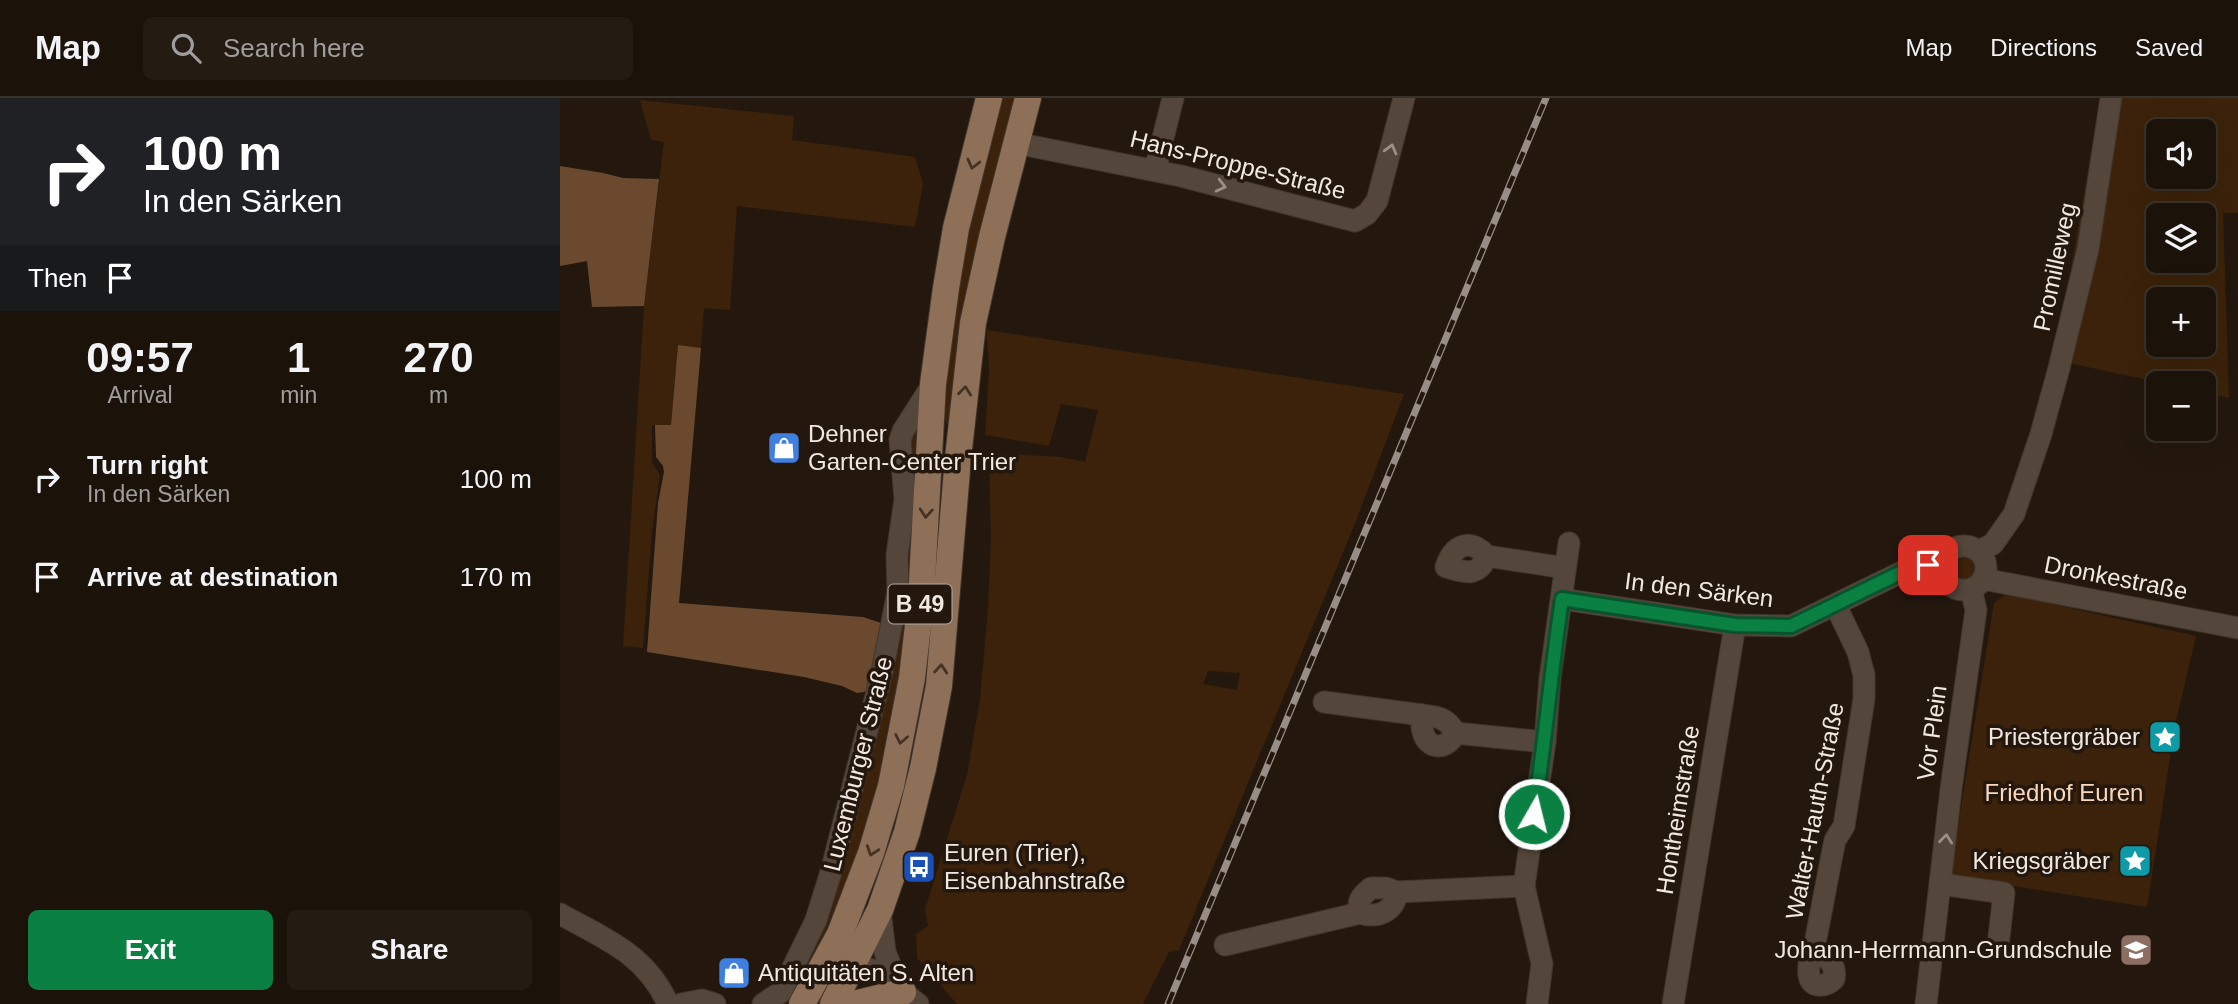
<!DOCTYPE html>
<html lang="en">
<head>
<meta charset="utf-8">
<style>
  :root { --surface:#1b120a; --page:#241b13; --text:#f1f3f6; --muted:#a09e9c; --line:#39322b; --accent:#0b8043 }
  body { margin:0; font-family:Helvetica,sans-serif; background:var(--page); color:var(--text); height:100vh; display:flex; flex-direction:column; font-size:26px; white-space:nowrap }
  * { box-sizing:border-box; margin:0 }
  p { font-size:23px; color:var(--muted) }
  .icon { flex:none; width:38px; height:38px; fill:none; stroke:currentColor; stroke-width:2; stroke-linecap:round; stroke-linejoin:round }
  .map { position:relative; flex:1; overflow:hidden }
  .panel { display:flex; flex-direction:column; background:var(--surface); width:560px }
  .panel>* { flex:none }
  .banner { background:#202124; color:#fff; overflow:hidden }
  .buttons { position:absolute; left:1586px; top:21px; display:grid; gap:14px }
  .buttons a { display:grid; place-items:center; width:70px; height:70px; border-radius:10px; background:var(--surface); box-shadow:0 7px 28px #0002,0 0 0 2px var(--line); font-size:35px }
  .pin { position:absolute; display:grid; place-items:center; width:60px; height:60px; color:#fff; margin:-30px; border-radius:14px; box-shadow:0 4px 10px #0006 }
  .me { position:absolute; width:77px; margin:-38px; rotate:8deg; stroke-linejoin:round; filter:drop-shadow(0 0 5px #0008) }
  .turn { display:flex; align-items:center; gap:24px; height:147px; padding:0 28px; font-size:32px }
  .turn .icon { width:91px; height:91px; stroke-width:2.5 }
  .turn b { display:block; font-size:49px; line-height:60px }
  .then { display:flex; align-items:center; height:66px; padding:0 28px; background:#0003; gap:14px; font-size:26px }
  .eta { display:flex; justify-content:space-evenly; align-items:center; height:119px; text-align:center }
  .eta b { font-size:42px; font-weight:600; line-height:49px }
  .action { display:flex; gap:14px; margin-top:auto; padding:14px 28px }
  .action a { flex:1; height:80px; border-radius:10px; background:var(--accent); color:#fff; font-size:28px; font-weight:600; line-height:80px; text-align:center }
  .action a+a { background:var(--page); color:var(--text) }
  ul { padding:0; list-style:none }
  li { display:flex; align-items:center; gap:21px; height:98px; padding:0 28px }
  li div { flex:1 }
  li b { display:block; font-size:26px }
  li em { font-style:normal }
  header { display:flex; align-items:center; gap:42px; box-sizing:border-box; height:98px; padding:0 35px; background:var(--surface); border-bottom:2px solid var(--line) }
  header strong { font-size:33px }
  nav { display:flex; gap:38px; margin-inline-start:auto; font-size:24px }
  .search { width:490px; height:63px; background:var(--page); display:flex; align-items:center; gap:18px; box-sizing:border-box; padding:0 24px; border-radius:10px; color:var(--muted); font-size:26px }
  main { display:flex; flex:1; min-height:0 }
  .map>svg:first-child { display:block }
  .green { fill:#3c220a; fill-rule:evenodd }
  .forest { fill:#6a492e }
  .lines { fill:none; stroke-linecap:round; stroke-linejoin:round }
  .minor-casing { stroke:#41352c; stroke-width:23 }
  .major-casing { stroke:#41352c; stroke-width:28 }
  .minor { stroke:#54463a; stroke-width:21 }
  .major { stroke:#8e7059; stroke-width:26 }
  .rail-casing { stroke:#998e87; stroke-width:7 }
  .rail { stroke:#24180e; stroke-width:4.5; stroke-dasharray:13; stroke-linecap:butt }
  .oneway { stroke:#9b8f86 }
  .oneway2 { stroke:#443224 }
  .route-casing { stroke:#07532c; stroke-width:18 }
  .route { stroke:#0b8043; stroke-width:12 }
  .labels { text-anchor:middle; stroke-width:7; stroke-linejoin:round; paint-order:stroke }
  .shield { fill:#24180e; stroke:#b4aaa2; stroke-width:2 }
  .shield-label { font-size:23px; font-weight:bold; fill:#f1e8e2 }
  .street-label { font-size:24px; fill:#f1e8e2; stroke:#24180e }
  .poi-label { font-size:24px; fill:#f1e8e2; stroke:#24180e; text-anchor:start }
  .park-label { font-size:24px; fill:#fad7bb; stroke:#24180e }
</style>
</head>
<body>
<header>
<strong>Map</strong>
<div class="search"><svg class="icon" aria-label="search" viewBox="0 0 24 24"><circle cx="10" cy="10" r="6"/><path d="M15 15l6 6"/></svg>Search here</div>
<nav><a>Map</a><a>Directions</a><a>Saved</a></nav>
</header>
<main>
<section class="panel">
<div class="banner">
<div class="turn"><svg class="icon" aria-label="right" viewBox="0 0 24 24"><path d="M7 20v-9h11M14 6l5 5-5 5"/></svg><div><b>100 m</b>In den Särken</div></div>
<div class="then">Then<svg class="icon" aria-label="arrive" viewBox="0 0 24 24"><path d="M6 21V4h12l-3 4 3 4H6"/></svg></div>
</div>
<div class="eta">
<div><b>09:57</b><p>Arrival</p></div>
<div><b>1</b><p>min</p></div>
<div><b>270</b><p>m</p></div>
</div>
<ul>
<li><svg class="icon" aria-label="right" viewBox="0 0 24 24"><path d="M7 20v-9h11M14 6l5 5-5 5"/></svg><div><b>Turn right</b><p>In den Särken</p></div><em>100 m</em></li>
<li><svg class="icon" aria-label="arrive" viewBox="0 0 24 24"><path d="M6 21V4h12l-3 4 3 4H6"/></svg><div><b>Arrive at destination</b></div><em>170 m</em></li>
</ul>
<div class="action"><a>Exit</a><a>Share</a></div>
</section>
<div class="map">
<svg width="1678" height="906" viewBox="0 0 1678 906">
  <rect width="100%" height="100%" fill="#24180e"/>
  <g class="green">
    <polygon points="439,0 458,0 394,334 381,318 391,211"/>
    <path d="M1541 0H1678V115H1663L1669 300 1643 294V285H1602L1495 262ZM1598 33H1643V79H1598ZM1598 117H1643V163H1598ZM1598 201H1643V247H1598Z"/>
    <polygon points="80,2 234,18 232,42 355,59 363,86 355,129 177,108 170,212 144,210 141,250 118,248 111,327 92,327 92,364 100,377 92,434 83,550 63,548 84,208 104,44 91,42"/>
    <path d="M427 232 844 296 794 428 619 852 609 854 583 906H397L357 860 356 836 368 828 365 811 407 677 420 601 428 511 431 441 429 355 501 359 525 364 538 312 501 306 489 348 425 337 429 273ZM648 573 680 575 677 592 643 586Z"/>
    <polygon points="356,332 362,332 342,605 291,786 246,881 226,906 216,906 300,693 349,337"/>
    <circle cx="1405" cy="470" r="11"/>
    <polygon points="1446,496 1636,538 1615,627 1587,809 1390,778 1434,505"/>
  </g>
  <g class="forest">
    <polygon points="0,68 43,75 63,80 99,81 84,208 32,209 27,163 0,168"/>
    <polygon points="118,247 141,250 119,505 303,519 324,526 310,593 297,595 282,588 244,579 87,554 98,405 104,374 103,368 96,359 95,327 111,327"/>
  </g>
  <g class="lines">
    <defs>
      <g id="minor">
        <polyline points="456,45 621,78 795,123 807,116 817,103 844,0"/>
        <polyline points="595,72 613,0"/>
        <circle cx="1404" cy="470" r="22"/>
        <polyline points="1419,453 1433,446 1454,416 1481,336 1499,270 1528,151 1551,0"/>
        <path d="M927 458C918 480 905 474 886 469 893 447 910 439 927 458L1005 470"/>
        <polyline points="1423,481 1678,530"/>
        <polyline points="1002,501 1175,527 1231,528 1354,468 1382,465"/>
        <path d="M764 604 862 617C862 622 861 629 863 634 868 653 888 652 895 635L985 644"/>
        <path d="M862 617C877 619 887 619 895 635"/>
        <polyline points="1381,786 1444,795 1438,848"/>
        <polyline points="320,812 325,854 338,886"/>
        <path d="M800 815C797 803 801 798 811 790H826L837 794"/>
        <path d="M0 816C45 841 86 856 108 906"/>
        <path d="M665 847 800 815C818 821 835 813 837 794L964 788"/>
        <path d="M1254 850C1266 858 1277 865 1274 881 1266 889 1251 891 1249 877 1247 867 1253 855 1255 845 1262 811 1268 776 1275 742L1284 728 1304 601V577L1298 554 1276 508"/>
        <path d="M280 872C322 863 328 883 358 906"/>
        <polyline points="121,906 142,902 155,906"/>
        <polyline points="203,906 221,894 256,822 271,774 322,574 338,494 337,457 345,401 340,342 343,333 373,286"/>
        <polyline points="977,906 982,866 964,788 985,644 990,580 1009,445"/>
        <polyline points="1113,906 1175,527"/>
        <polyline points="1366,906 1391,691 1416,512 1411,491"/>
      </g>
      <g id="major">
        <polyline points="242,906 280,836 311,755 331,688 352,580 361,501 373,286 386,190 396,130 429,0"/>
        <polyline points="273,906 320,812 347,734 363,670 379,588 398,360 413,225 432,139 468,0"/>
        <polyline points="294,906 343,894"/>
      </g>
    </defs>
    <use href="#minor" class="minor-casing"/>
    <use href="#major" class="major-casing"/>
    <use href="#minor" class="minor"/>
    <use href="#major" class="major"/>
    <defs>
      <polyline id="rail" points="608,906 986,0"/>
    </defs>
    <use href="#rail" class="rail-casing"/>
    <use href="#rail" class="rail"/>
  </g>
  <defs><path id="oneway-chevron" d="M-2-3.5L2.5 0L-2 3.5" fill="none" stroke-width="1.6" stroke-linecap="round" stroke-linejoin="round" transform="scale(1.75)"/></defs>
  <g class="oneway">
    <use href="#oneway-chevron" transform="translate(831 51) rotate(-75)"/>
    <use href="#oneway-chevron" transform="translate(661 88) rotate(14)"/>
    <use href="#oneway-chevron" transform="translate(1386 741) rotate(-84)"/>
  </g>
  <g class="oneway2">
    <use href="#oneway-chevron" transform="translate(413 66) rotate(104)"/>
    <use href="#oneway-chevron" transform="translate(405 293) rotate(-84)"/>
    <use href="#oneway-chevron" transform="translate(366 415) rotate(94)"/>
    <use href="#oneway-chevron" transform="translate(381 571) rotate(-85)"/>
    <use href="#oneway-chevron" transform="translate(341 641) rotate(101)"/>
    <use href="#oneway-chevron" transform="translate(312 753) rotate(109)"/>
  </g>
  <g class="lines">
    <defs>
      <path id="route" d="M974 716C985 644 991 573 1002 501L1175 527 1231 528 1354 468 1368 467"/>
    </defs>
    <use href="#route" class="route-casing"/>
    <use href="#route" class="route"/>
  </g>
  <defs>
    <symbol id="shop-square" viewBox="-11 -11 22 22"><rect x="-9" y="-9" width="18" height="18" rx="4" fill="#3f7fe0" stroke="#24180e"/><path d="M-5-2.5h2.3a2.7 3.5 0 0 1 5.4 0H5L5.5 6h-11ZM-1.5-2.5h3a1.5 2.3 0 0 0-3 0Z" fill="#fff"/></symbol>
    <symbol id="sight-square" viewBox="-11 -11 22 22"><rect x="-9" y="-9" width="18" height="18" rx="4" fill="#0f9aa8" stroke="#24180e"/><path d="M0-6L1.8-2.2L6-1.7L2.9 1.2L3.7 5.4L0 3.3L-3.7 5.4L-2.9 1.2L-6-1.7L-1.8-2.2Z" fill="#fff"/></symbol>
    <symbol id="bus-square" viewBox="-11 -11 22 22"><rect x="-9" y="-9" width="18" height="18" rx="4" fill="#1a4fb4" stroke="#24180e"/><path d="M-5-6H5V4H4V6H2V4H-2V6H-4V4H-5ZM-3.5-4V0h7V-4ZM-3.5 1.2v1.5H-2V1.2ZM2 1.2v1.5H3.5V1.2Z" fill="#fff"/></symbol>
    <symbol id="school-square" viewBox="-11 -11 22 22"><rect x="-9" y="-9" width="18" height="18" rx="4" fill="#8d6e63" stroke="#24180e"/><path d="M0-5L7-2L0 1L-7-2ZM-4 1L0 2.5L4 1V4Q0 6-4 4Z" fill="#fff"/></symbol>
  </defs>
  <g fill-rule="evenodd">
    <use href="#shop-square" x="205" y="331" width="38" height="38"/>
    <use href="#sight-square" x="1586" y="620" width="38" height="38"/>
    <use href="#sight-square" x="1556" y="744" width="38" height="38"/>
    <use href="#bus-square" x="340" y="750" width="38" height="38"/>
    <use href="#school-square" x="1557" y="833" width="38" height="38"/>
    <use href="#shop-square" x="155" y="856" width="38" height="38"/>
  </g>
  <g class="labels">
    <rect class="shield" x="328.5" y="486.5" width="63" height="39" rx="5"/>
    <g class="shield-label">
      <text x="360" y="514">B 49</text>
    </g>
    <g class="street-label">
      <text transform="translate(678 67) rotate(14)" y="8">Hans-Proppe-Straße</text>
      <text transform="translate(1495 169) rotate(-78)" y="8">Promilleweg</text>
      <text transform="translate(1556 480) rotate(11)" y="8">Dronkestraße</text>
      <text transform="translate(1139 492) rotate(7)" y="8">In den Särken</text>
      <text transform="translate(1372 635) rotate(-82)" y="8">Vor Plein</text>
      <text transform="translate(298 666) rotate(-76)" y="8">Luxemburger Straße</text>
      <text transform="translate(1118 712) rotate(-81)" y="8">Hontheimstraße</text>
      <text transform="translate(1255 713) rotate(-79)" y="8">Walter-Hauth-Straße</text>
    </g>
    <g class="poi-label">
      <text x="248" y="344">Dehner<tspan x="248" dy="28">Garten-Center Trier</tspan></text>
      <text x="1580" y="647" text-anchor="end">Priestergräber</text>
      <text x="384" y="763">Euren (Trier),<tspan x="384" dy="28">Eisenbahnstraße</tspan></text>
      <text x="1550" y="771" text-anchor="end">Kriegsgräber</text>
      <text x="1552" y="860" text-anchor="end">Johann-Herrmann-Grundschule</text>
      <text x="198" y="883">Antiquitäten S. Alten</text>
    </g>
    <g class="park-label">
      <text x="1504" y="703">Friedhof Euren</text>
    </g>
  </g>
</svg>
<div class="buttons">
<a><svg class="icon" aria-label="sound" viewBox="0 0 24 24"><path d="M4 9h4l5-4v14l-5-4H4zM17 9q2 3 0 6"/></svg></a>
<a><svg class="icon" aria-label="layers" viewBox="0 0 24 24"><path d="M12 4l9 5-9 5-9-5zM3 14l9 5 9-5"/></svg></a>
<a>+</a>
<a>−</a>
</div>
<div class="pin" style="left:1368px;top:467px;background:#d93025"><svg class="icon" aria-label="arrive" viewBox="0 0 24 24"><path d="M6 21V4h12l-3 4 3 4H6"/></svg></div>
<svg class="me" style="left:974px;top:716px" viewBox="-20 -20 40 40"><circle r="17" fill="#0b8043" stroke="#fff" stroke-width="3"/><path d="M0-11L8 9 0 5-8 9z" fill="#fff"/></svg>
</div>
</main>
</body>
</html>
